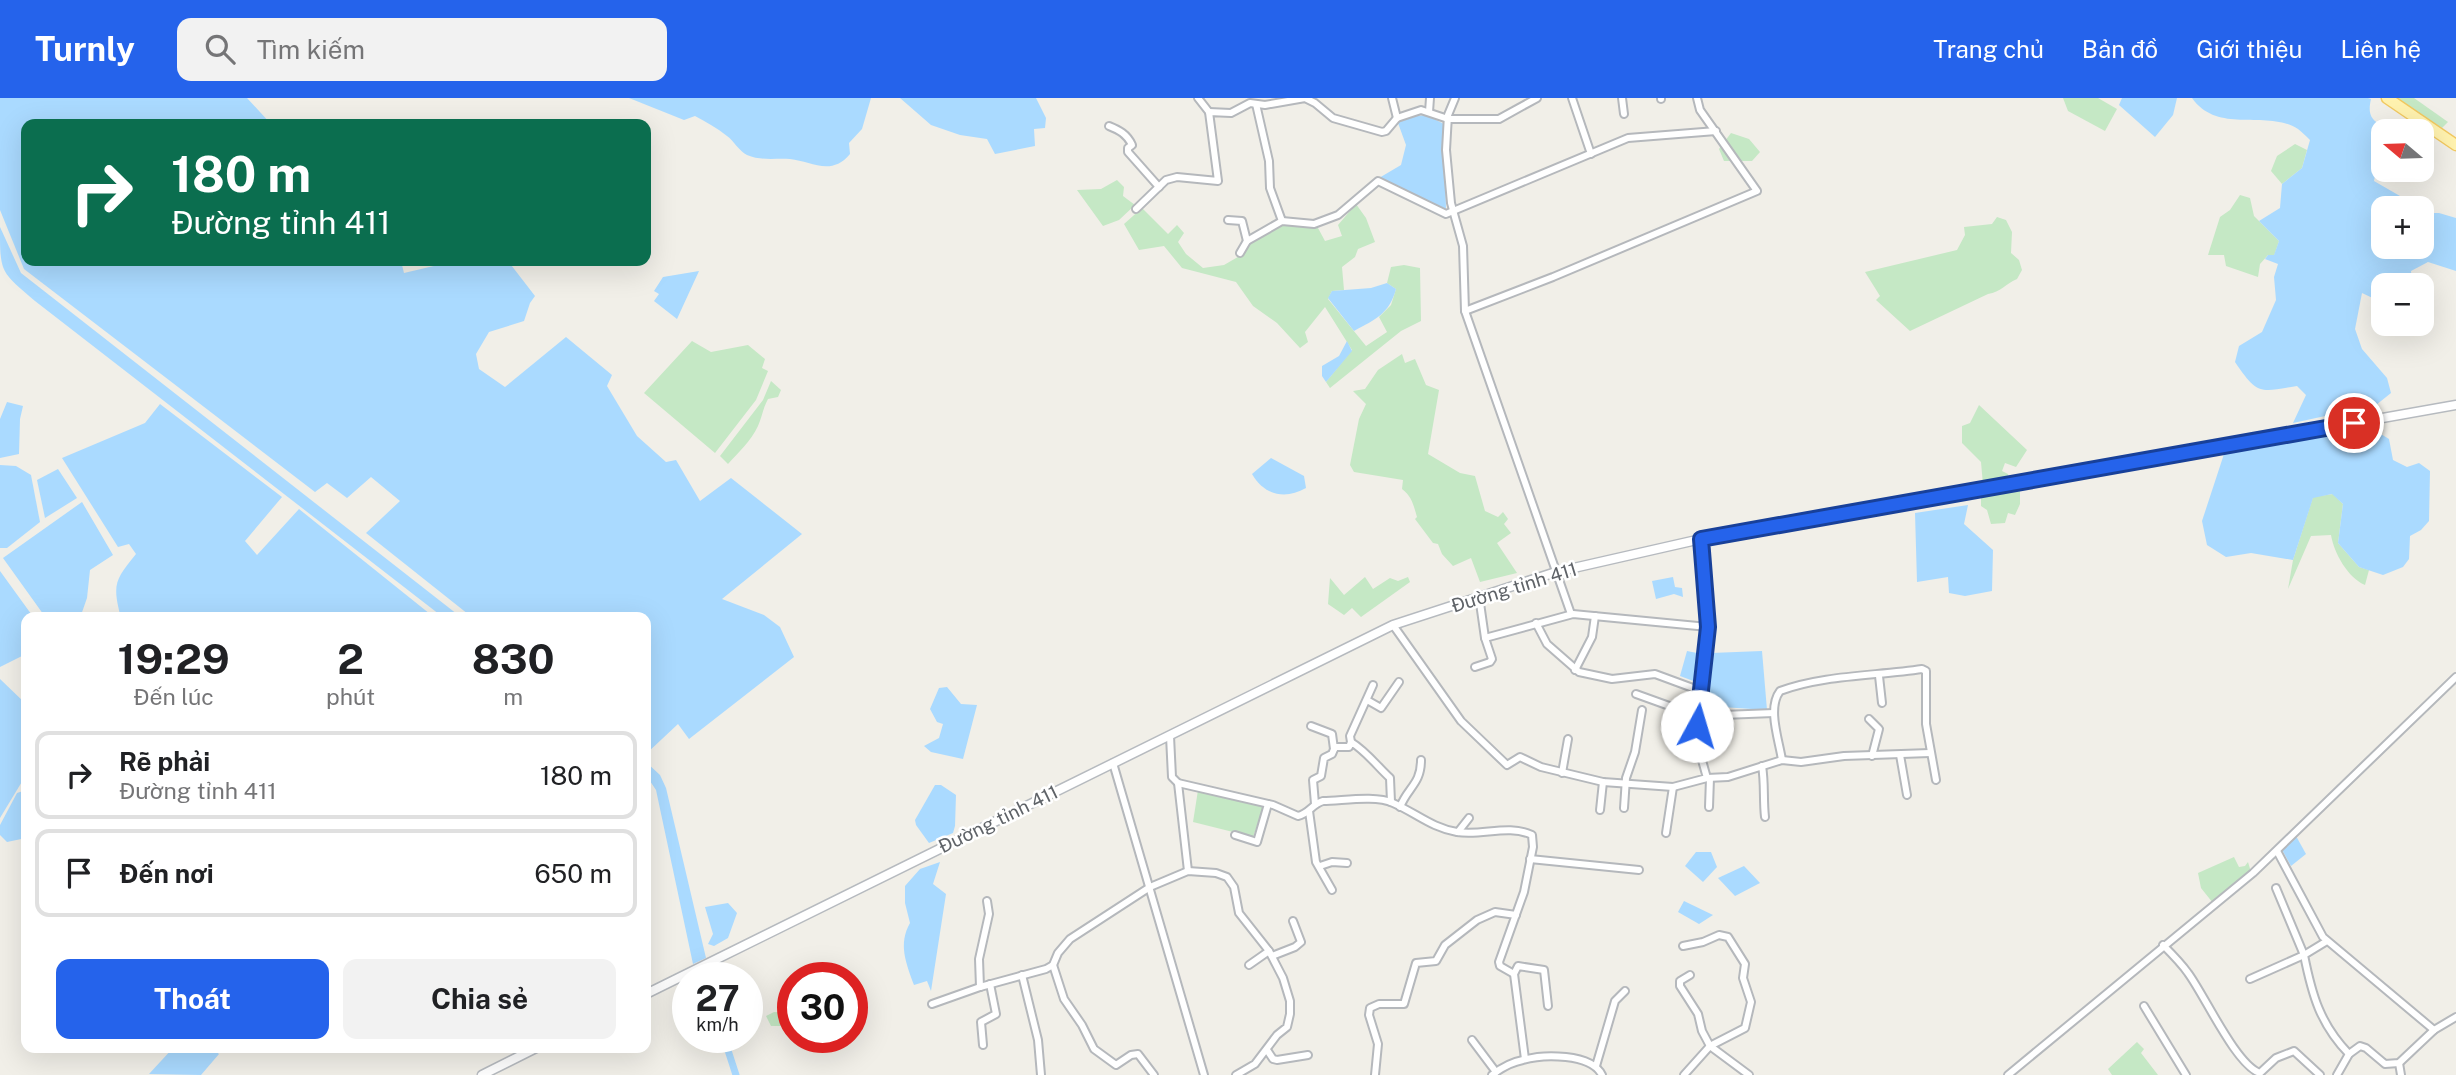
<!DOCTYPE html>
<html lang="vi">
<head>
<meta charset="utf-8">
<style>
  :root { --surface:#fff; --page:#f2f2f2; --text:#202124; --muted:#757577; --line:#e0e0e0; --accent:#2563eb }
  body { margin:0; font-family:"Public Sans",sans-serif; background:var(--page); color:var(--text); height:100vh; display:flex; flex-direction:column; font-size:26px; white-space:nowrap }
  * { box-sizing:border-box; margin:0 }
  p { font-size:23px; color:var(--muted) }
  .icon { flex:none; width:38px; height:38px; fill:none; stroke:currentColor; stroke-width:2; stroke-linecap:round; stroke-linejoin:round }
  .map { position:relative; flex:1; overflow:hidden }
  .panel { position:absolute; left:21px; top:514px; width:630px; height:441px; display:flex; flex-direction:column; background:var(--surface); border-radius:14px; box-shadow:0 7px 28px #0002 }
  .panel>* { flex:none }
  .top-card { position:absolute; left:21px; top:21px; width:630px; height:147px; border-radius:14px; box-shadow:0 7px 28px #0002; background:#0b6e4f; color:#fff; overflow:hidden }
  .needle { width:46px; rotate:289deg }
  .buttons { position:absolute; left:2371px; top:21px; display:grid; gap:14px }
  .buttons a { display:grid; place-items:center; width:63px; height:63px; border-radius:14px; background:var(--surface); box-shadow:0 7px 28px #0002; font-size:35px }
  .speed { position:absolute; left:672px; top:864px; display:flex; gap:14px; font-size:35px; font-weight:700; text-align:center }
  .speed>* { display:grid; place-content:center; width:91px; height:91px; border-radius:50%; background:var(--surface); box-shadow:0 7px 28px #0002; line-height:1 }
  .speed small { font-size:18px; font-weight:400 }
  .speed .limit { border:10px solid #d22; background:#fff; color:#111 }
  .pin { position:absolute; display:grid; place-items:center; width:60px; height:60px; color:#fff; margin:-30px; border:4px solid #fff; border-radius:50%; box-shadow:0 2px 7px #0007 }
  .me { position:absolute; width:77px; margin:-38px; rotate:6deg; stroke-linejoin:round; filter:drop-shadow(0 0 5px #0008) }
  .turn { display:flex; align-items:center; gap:24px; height:147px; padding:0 35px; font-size:32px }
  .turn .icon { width:91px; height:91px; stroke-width:2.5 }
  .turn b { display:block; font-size:49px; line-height:60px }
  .eta { display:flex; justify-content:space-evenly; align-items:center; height:119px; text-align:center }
  .eta b { font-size:42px; font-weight:700; line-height:49px }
  .action { display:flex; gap:14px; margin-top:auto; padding:14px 35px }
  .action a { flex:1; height:80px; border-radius:14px; background:var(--accent); color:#fff; font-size:28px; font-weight:700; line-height:80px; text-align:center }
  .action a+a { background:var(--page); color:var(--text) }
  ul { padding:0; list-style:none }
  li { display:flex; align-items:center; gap:21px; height:88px; margin:0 14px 10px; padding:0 21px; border:4px solid var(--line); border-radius:14px }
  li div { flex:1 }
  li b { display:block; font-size:26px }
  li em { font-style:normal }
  header { display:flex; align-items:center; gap:42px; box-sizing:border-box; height:98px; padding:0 35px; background:var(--accent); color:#fff }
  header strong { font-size:33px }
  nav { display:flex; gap:38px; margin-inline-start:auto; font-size:24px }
  .search { width:490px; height:63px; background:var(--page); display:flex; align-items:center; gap:18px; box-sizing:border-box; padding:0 24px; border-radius:14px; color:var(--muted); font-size:26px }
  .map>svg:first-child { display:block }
  .green { fill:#c5e8c5 }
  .water { fill:#aadaff }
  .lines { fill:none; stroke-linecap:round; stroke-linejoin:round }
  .canal { stroke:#aadaff; stroke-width:7 }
  .street-casing { stroke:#b5b8bc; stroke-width:10 }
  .secondary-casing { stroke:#b6babf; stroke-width:11 }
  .primary-casing { stroke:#f2c960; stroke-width:13 }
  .street { stroke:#fff; stroke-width:6 }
  .secondary { stroke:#fff; stroke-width:8 }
  .primary { stroke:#fff2af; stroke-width:10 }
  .route-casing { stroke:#184099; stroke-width:18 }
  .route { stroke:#2563eb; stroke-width:12 }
  .labels { text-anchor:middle; stroke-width:5; stroke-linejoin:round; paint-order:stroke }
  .street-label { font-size:19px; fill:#5f6368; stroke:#fff }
</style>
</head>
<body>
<header>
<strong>Turnly</strong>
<div class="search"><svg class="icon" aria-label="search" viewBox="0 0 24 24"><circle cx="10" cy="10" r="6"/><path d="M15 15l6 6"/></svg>Tìm kiếm</div>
<nav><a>Trang chủ</a><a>Bản đồ</a><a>Giới thiệu</a><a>Liên hệ</a></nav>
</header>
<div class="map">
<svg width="2456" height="977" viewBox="0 0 2456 977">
  <rect width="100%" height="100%" fill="#f1efe8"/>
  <g class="green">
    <polygon points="2063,0 2098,0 2117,11 2105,33 2068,13"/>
    <polygon points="2395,0 2414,0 2448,24 2442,30"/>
    <polygon points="1731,35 1749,41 1760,54 1752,63 1724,63 1719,51"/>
    <polygon points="2295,46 2307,52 2302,70 2282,86 2271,73 2277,58"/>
    <polygon points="1117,82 1124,89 1123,98 1135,107 1119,122 1103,128 1077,92 1101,91"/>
    <polygon points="2240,97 2250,100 2254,118 2279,143 2274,158 2268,157 2260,166 2258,179 2226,168 2224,157 2208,157 2220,119 2230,112"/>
    <polygon points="1356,106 1366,120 1375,144 1358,151 1355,159 1342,169 1344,192 1332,193 1328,201 1366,248 1387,234 1379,219 1391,207 1396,191 1387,185 1391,169 1404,167 1420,170 1421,223 1401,233 1330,290 1326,284 1352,252 1325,209 1305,234 1308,244 1300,250 1277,225 1253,208 1236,184 1182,170 1164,148 1139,152 1124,126 1142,110 1168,136 1177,127 1184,135 1178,144 1186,156 1203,170 1224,167 1243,156 1250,143 1282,125 1318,130 1325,143 1342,138 1338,127"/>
    <path d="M1997 119 2006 122 2012 134 2011 155 2019 162 2022 172 2017 181C2005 186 2001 194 1988 196L1910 233 1876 202 1880 198 1865 174 1957 152 1965 137 1964 129 1992 126Z"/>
    <polygon points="692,243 711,254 748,247 765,261 762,270 768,273 756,302 715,355 644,295"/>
    <path d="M1402 256 1405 265 1415 261 1426 287 1439 292 1428 356 1460 375 1475 378 1485 413 1498 419 1503 414 1508 421 1504 426 1511 435 1497 445 1517 475 1480 484 1471 460 1453 468 1442 456 1438 446 1433 445 1415 421 1417 419C1414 409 1412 398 1402 391L1403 382 1354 374 1350 367 1359 321 1366 306 1353 293 1365 291 1378 272Z"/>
    <path d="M771 283 781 292 778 299 768 301C763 310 762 319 758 328 751 343 738 355 728 366L720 358 763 302Z"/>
    <polygon points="1979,307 2027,352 2016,369 2005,365 2002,373 2008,376 2009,381 1983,387 1981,364 1962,345 1962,328 1970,325"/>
    <polygon points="2020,393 2020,406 2015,417 2008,415 2005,425 1991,426 1987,412 1981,408 1981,399"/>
    <path d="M2333 396 2343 406 2338 445 2359 469 2369 472 2365 487C2348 480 2334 455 2331 437L2311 438 2288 491 2293 462 2313 399Z"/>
    <polygon points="1365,479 1373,491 1390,480 1398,483 1408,479 1410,484 1361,519 1352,510 1344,517 1328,506 1330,480 1344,497"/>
    <polygon points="1198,692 1264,707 1253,739 1193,724"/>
    <polygon points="2234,759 2239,769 2245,768 2248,764 2251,774 2213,805 2201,790 2198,775"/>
    <polygon points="774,914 793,915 789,928 771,928 766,918"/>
    <polygon points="2137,944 2144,951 2141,955 2158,977 2112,977 2108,971"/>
  </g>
  <g class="water">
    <polygon points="0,0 247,0 271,26 26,26 26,163 401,163 404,175 455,163 508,163 535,198 530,205 524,223 489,234 476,256 479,271 505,289 566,239 612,277 607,288 637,338 666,364 676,362 700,403 731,380 802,436 722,501 764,517 780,529 794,559 689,641 678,626 646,656 646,520 473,520 366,435 400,403 371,379 347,400 327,385 315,394 24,171 0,112"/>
    <path d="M629 0H871L862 31 849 45 850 56C831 79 811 63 790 61 775 60 761 63 747 57 739 53 734 43 727 38 717 30 706 24 695 18L684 22Z"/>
    <polygon points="900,0 1036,0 1046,20 1045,30 1034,31 1035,48 995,56 987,41 960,37 931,27"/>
    <polygon points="2122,0 2177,0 2173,17 2155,39 2119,7"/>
    <path d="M2192 0H2368L2371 1C2366 22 2376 24 2391 33H2384L2383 62 2378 63 2374 83 2400 98 2411 110H2384V149H2422V115H2439L2456 120V173L2428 164 2411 173 2412 187H2384L2383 203H2379L2362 195 2355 231 2362 251 2387 280 2391 295 2376 307 2293 325 2306 297 2297 288C2260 294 2258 298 2235 264L2239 248 2262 234 2276 202 2274 179 2278 166 2265 161 2268 157H2274L2279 143 2259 123 2280 110 2282 86 2302 70 2310 42C2306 38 2302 34 2298 31 2267 11 2218 37 2192 0Z"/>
    <polygon points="1426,17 1444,26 1446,111 1379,80 1401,67 1406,47 1398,25 1408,19"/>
    <path d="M0 129 21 175 462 520H444L35 203C0 173 0 175 0 129Z"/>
    <polygon points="699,173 677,221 654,203 659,196 654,193 663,179"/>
    <path d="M1387 185 1396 191C1389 216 1376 221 1354 233L1328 200 1332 193 1371 190Z"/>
    <polygon points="1347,243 1352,253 1326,284 1322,278 1322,268 1339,258"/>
    <polygon points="7,304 23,308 20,321 19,356 0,360 0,321"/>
    <path d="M160 306 282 399 245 443 257 457 299 411 435 520H121C112 486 115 482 136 456L129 446 118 449 62 360 145 325Z"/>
    <polygon points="2371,330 2389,341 2393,362 2407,369 2419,365 2430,373 2429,423 2421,432 2410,438 2409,461 2403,469 2383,477 2359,469 2338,445 2343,406 2332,396 2313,400 2293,462 2251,455 2226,459 2207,447 2202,423 2224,356"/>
    <path d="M1271 360 1304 378 1306 390C1285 402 1264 397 1252 376Z"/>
    <polygon points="0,367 16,368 31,377 40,424 7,450 0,450"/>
    <polygon points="58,371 77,400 45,420 37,382"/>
    <polygon points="82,404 113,457 90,472 87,500 80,520 46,520 3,460"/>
    <polygon points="1968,407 1964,426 1993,452 1992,493 1965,498 1949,495 1948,479 1917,484 1915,415"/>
    <polygon points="0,473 34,520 26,520 26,556 0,569"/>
    <polygon points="1673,479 1675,489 1682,490 1683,499 1674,496 1656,501 1652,483"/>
    <polygon points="1687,553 1702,556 1696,584 1680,578"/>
    <polygon points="1762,553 1767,612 1707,608 1702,605 1711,555"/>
    <polygon points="0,581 26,606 26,677 0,720"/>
    <polygon points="947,589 961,606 977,607 963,661 931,654 924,648 939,640 943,626 937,624 930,611 939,590"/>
    <polygon points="646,664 660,677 666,690 706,860 693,866 656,692 646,677"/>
    <polygon points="935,687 941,687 956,697 955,728 953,735 929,745 916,727 915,722"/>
    <polygon points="23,693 26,695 26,740 7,744 0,737 0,727 17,695"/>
    <polygon points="2296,738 2306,756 2291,768 2281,750"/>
    <polygon points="1696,754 1711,754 1717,769 1703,784 1685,768"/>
    <path d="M940 764 933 786 946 796 931 893 927 883 914 887C906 865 898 846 910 825L905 805V788L920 771Z"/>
    <polygon points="1744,768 1760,785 1735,798 1718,780"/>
    <polygon points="1684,803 1713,817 1699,826 1678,814"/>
    <polygon points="728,805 737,815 728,840 714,848 708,846 713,836 705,809"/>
    <polygon points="173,950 212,950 219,956 201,977 149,976"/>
  </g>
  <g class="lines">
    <g class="canal">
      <polyline points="705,875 706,880"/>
      <polyline points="724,940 736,977"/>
    </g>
    <defs>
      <g id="street">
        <polyline points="1198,0 1209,14"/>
        <polyline points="1392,0 1397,20"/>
        <polyline points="1455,0 1448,17 1446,52 1451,105 1463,148 1465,213 1571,516"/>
        <polyline points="1572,0 1591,56"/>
        <polyline points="1622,0 1624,16"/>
        <polyline points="1661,0 1661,1"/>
        <polyline points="1256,6 1269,63 1270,90 1282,123"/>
        <polyline points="1429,14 1430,0"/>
        <path d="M1109 28C1119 32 1127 36 1132 47L1128 50V54L1159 89"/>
        <polyline points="1136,111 1166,82 1177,79 1218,83 1209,14 1231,15 1250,5 1265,7 1305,0 1315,5 1333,20 1382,34 1386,33 1397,20 1421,12 1448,21 1499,21 1537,0"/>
        <polyline points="1228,122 1242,123 1247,143"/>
        <polyline points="1240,155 1247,143 1282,123 1314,126 1338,117 1378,83 1446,116 1628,40 1716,33"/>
        <polyline points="1465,213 1553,179 1757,93 1700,12 1697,0"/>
        <polyline points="1536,525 1547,546 1579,574 1612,581 1655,576 1701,593"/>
        <polyline points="1393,527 1461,623 1507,667 1520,659 1541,669 1603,684 1673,689 1707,680 1698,648 1697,628 1708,529 1701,441"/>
        <polyline points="1485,540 1573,516 1708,529"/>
        <polyline points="1475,569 1490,564 1492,561 1485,540 1479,498"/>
        <polyline points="1575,572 1592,539 1595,518"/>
        <polyline points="1879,578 1882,605"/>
        <polyline points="1636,596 1697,618 1774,615"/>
        <polyline points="1367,602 1381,610 1399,584"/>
        <polyline points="1869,621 1879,631 1872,658"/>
        <polyline points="1311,628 1332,636 1334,651"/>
        <path d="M1170 638 1172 679 1178 685 1273 707 1298 718C1309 716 1312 706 1323 703 1342 703 1375 697 1393 705 1416 715 1432 730 1457 734 1483 738 1508 726 1532 737L1533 749 1524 794 1499 864 1500 868 1514 876"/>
        <polyline points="1351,644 1350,638 1373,587"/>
        <polyline points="1900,657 1907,697"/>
        <path d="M1782 662C1779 642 1767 610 1780 593 1823 577 1875 578 1922 571L1926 573V626L1936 682"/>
        <polyline points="1113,665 1204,977"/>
        <path d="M1762 668C1765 685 1763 702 1765 719"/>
        <polyline points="1562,675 1568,641"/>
        <polyline points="1707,680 1728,679 1782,662 1801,664 1844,658 1930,655"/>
        <polyline points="1178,685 1188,773"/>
        <path d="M1315 706 1313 682 1321 678 1324 660 1332 656 1335 649H1349L1351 644C1366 653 1377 668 1390 680L1391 704"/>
        <path d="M1400 709C1408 689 1421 686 1421 662"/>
        <polyline points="1709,709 1710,680"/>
        <polyline points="1624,710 1626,680 1635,654 1642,612"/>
        <polyline points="1600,712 1603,684"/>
        <polyline points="1309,713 1316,764 1332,792"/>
        <polyline points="1458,734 1469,720"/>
        <polyline points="1666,735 1673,689"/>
        <polyline points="1235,737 1257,744 1268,706"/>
        <polyline points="2277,753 2323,839 2434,932"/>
        <polyline points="1530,761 1639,772"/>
        <polyline points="1320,768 1332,764 1347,765"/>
        <path d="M2327 843 2304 857C2312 897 2320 926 2349 956"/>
        <path d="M2163 847C2172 856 2181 865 2188 875 2205 898 2236 967 2260 975L2276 960 2294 953 2320 977"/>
        <polyline points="1683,848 1703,844 1719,837 1728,839 1745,866 1743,880 1751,904 1745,930 1710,948 1684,977"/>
        <polyline points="1272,858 1295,849 1301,844 1293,823"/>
        <polyline points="1053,867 1064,901 1082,927 1094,951 1116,967 1131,957 1138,956 1154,977"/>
        <polyline points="1249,867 1269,853"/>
        <polyline points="1022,877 1038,942 1041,977"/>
        <polyline points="1690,877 1680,883 1680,888 1698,916 1702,933 1710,948 1749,977"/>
        <polyline points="2250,881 2304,857 2276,790"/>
        <polyline points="980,889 979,861 989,816 987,803"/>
        <polyline points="932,906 980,889 1046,871 1053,867 1058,855 1070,841 1150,789 1188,773 1216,775 1227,779 1234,789 1239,815 1269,853 1283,880 1290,903 1290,916 1287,929 1277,937 1255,966 1236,977"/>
        <polyline points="2144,908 2186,977"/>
        <polyline points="1472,942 1496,974"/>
        <polyline points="983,947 981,924 996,916 990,886"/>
        <polyline points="1267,952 1273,961 1277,962 1308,957"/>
        <polyline points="1525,961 1514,876 1518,868 1544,872 1548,908"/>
        <polyline points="2399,965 2401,977"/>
        <polyline points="1596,968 1615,903 1625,893"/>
        <polyline points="1375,977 1378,946 1369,917 1370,910 1379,906 1404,906 1416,865 1436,863 1445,847 1477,822 1495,814 1516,817"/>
        <path d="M1492 977C1501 970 1512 964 1523 962 1543 956 1591 955 1602 977"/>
        <polyline points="2008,977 2253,775 2456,579"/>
        <polyline points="2337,977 2349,956 2360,948 2366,950 2385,966 2399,965 2434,932 2456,919"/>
      </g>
      <g id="secondary">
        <polyline points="646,896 1393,527 1556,474 1701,441 2456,307"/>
        <polyline points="482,977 536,950"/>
      </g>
      <polyline id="primary" points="2387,0 2456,47"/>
    </defs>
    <use href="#street" class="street-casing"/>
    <use href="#secondary" class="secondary-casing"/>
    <use href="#primary" class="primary-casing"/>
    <use href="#street" class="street"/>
    <use href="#secondary" class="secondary"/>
    <use href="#primary" class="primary"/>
  </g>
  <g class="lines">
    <defs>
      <polyline id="route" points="1697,628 1708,529 1701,441 2354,325"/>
    </defs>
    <use href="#route" class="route-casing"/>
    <use href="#route" class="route"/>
  </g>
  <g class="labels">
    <g class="street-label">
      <text transform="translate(1514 489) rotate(-17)" y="7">Đường tỉnh 411</text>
      <text transform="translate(998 721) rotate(-26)" y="7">Đường tỉnh 411</text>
    </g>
  </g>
</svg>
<div class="buttons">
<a><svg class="needle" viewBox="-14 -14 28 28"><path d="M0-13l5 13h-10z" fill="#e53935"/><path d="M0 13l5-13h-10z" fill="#757577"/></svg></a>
<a>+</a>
<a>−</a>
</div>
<div class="speed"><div>27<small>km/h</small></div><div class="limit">30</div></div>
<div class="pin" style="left:2354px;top:325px;background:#d93025"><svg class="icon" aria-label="arrive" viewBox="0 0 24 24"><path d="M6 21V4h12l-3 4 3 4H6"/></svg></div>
<svg class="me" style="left:1697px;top:628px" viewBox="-20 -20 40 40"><circle r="19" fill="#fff"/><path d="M0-13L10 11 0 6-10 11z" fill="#2563eb"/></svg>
<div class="top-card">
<div class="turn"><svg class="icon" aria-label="right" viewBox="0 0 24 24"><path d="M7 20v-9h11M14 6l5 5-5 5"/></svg><div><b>180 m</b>Đường tỉnh 411</div></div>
</div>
<section class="panel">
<div class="eta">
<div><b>19:29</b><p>Đến lúc</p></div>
<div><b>2</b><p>phút</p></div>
<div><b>830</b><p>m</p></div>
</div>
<ul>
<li><svg class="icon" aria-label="right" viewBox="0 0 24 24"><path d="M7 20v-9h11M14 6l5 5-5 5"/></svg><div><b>Rẽ phải</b><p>Đường tỉnh 411</p></div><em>180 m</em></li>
<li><svg class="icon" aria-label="arrive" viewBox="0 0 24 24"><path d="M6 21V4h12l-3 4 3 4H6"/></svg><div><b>Đến nơi</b></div><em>650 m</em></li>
</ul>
<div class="action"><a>Thoát</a><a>Chia sẻ</a></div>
</section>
</div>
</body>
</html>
